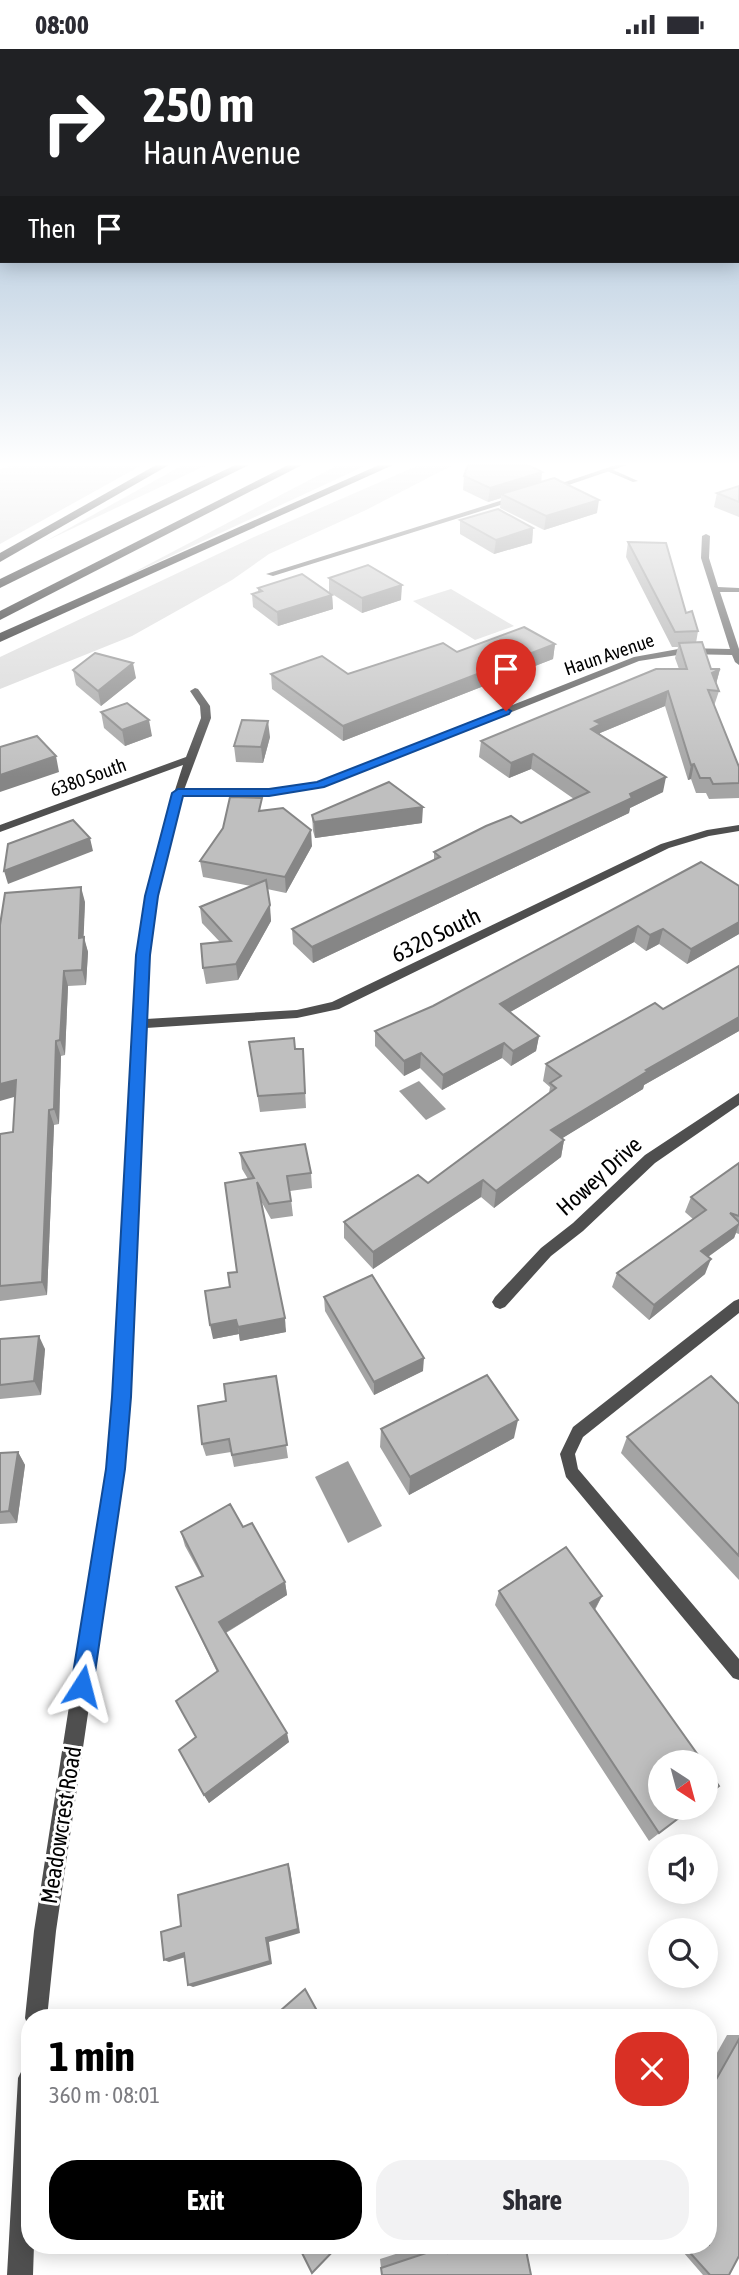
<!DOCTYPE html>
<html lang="en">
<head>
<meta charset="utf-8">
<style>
  :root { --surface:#fff; --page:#f2f2f3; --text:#2b2b33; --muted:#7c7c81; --accent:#000 }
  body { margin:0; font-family:"Asap Condensed",sans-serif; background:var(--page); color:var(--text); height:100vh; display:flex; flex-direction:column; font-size:26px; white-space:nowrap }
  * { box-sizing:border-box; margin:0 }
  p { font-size:23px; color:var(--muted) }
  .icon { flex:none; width:38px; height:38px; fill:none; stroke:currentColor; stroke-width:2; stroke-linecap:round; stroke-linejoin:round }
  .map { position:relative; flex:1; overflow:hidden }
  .details { position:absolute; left:21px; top:1960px; width:696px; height:245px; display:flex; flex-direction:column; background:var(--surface); border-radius:28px; box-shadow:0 4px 18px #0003 }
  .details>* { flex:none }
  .guide { position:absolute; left:0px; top:0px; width:740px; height:214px; box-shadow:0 4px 18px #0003; background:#202124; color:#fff; overflow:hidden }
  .needle { width:46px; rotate:144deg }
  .controls { position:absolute; left:648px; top:1701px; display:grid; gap:14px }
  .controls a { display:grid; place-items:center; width:70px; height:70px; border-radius:50%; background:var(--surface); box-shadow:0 4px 18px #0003; font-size:35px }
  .pin { position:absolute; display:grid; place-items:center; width:60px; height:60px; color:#fff; margin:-72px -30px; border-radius:50% 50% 50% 0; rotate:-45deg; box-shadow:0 0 7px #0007 }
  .pin .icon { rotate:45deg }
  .me { position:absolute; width:77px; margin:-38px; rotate:9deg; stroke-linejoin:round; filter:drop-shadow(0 0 5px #0008) }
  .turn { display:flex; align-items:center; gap:24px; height:147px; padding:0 28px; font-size:32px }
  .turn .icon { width:91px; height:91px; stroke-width:2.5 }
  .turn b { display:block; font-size:49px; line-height:60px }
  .then { display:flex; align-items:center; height:66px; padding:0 28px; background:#0003; gap:14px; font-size:26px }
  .round { display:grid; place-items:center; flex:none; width:74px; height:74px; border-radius:28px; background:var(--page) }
  .head { display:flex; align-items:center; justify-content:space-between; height:119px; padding:0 28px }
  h1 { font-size:42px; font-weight:700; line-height:52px; color:var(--accent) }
  .button { display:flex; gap:14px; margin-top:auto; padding:14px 28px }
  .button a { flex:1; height:80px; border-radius:28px; background:var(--accent); color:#fff; font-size:28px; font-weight:700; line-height:80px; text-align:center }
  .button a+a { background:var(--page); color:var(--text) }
  .status { display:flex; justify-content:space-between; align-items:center; height:49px; padding:0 35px; background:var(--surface); direction:ltr }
  .status svg { height:19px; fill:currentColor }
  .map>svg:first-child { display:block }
  .green { fill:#d6d6d6 }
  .water { fill:#9d9d9d }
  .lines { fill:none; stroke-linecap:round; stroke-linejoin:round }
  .service { fill:#4f4f4f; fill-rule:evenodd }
  .minor { fill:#4f4f4f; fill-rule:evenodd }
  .motorway { fill:#000; fill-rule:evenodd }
  .wall { fill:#a4a4a4 }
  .shaded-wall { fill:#868686 }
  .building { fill:#bfbfbf; stroke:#868686; stroke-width:2 }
  .route { fill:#1a73e8; stroke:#114b97; stroke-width:2 }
  .labels { text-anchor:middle; stroke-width:6; stroke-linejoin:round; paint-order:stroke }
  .far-street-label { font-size:19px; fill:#000; stroke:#fff }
  .street-label { font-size:23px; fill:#000; stroke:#fff }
</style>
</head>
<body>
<div class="status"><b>08:00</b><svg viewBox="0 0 49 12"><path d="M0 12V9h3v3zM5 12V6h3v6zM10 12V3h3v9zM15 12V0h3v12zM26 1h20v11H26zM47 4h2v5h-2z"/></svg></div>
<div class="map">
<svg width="739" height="2226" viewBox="0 0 739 2226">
  <rect width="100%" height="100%" fill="#fff"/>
  <g class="green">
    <polygon points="15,416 142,416 0,495 0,420"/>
    <polygon points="183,416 207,416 46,492"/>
    <polygon points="338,416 367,416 117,532"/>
    <polygon points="419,416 453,416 366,461 269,505 232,531 132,587 0,640 0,608 254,488"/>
    <polygon points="451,540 514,577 475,591 413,552"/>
  </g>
  <g class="water">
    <polygon points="419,1032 446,1060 426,1071 399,1042"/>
    <polygon points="348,1412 382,1477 348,1494 315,1428"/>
  </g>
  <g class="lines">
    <g class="service">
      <polygon points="607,420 611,420 638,432 633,433 607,422"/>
      <polygon points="739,1250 739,1264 583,1388 575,1405 578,1420 739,1610 739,1631 733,1629 566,1428 560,1405 573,1378 734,1252"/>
    </g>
    <g class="minor">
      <polygon points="616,416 627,416 551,442 544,440"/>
      <polygon points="516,447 523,449 273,527 266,525"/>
      <path d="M706 485 710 487 709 509 718 538 739 539V543H720L739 600V616L735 613 732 606 684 605 639 612 324 738 269 747H183C159 821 149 893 146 970L297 961 332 953 661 795 707 781 739 776V782L709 787 669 799 339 960 297 969 146 979 133 1296 124 1420 56 1882 47 1969H30V1978L28 1977 25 1969 34 1882 106 1420 117 1296 133 978 132 975 137 906 147 845 161 785 183 716 0 783V776L186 708 201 669 200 657 190 642 195 639 198 640 210 657 211 669 184 741H269L318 733 634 608 684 599 730 600 701 509 702 487Z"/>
      <polygon points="739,1044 739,1056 655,1114 583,1182 551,1207 505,1258 500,1260 495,1258 492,1253 495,1248 541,1199 573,1174 645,1106"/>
      <polygon points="30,2017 30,2196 34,2196 33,2226 7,2226 18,2029 22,2021"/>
    </g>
    <g class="motorway">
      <polygon points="156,416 169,416 0,513 0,504"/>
      <polygon points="235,416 249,416 0,539 0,530"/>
      <polygon points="288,416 302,416 0,571 0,562"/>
      <polygon points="379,416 393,416 0,593 0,584"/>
    </g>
  </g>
  <g class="wall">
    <polygon points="464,427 541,432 597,464 544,481 500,459 501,449 488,453 463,441"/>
    <polygon points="739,437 739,468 714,458 717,444"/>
    <polygon points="460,471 533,479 532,494 494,505 460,485"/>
    <polygon points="628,493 698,582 696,594 711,620 720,620 716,635 719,642 714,657 739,718 739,749 709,750 706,744 696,744 691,730 688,731 665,657 600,684 600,685 663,743 630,759 629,764 313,914 293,895 292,880 434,811 434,803 521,774 574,750 531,720 509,729 479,708 481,692 679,620 675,609 678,598 672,598 626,508"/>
    <polygon points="329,529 401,551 362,564 329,543"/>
    <polygon points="258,539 332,546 333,560 278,577 253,558 252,545 258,543"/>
    <polygon points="555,595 553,610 343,692 272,640 271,625 348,625 457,603"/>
    <polygon points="73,621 136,629 101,657 76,636"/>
    <polygon points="101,663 152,687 125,697 104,679"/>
    <polygon points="270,688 263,714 236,713 234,697"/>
    <polygon points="263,761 312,797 286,844 267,840 271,872 238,931 206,935 203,919 220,893 202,874 200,858 251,837 203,828 200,812"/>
    <polygon points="312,766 422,774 315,789 313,782"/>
    <polygon points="739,837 739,885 687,915 659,895 646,902 634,893 510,963 539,987 536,1002 511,1017 502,1009 442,1041 420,1019 404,1027 375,997 375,982"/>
    <polygon points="85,853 83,888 88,903 86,936 68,937 65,1006 61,1007 59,1075 54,1076 47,1246 0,1252 0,1085 13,1083"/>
    <polygon points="739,917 739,982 644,1036 643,1040 562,1089 564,1091 561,1108 494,1159 481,1148 373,1220 344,1189 344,1173 428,1134 549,1044 550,1038 543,1032 546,1015 663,960"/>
    <polygon points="249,993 303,1000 306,1059 260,1063"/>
    <polygon points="240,1104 311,1124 312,1139 290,1142 293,1167 271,1170 261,1152 286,1283 240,1292 239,1285 213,1290 230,1238 237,1223 248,1130 242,1120"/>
    <polygon points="739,1114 739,1185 736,1184 734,1189 708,1208 705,1225 649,1271 612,1238 617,1224 693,1170 685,1163 691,1148"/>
    <polygon points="324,1248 423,1322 374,1346 325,1262"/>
    <polygon points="0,1290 45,1300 41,1346 0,1350"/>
    <polygon points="276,1327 288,1409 234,1418 231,1403 206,1407 202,1395 226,1352"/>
    <polygon points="739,1355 739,1531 621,1404 627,1388"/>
    <polygon points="381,1380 514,1389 409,1446 380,1398"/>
    <polygon points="18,1403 25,1416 17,1474 0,1475 0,1404"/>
    <polygon points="243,1478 285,1533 287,1546 226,1584 289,1693 209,1754 204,1746 196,1688 217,1623 176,1538 202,1528 185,1497 181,1483"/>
    <polygon points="499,1542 602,1547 595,1561 692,1759 649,1792 495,1556"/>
    <polygon points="727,1986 739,1986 739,2207 729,2226 703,2226 677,2196 709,2196 709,2018"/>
    <polygon points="424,2196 525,2196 381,2219 380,2210"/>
  </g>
  <g class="shaded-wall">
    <polygon points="542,423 541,437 501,445 501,449 488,453 490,439"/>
    <polygon points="599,451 597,464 544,481 546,467"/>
    <polygon points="533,479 532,494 494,505 496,491"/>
    <polygon points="402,536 401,551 362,564 362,549"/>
    <polygon points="332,546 333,560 278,577 277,563"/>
    <polygon points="555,595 553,610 343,692 343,677"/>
    <polygon points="133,614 136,629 101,657 98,642"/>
    <polygon points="720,620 716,635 712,624"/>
    <polygon points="668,642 665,657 600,684 599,690 591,680 595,672"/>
    <polygon points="149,671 152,687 125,697 122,681"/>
    <polygon points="268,672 270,688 263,714 261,698"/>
    <polygon points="533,705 531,720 509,729 511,714"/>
    <polygon points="56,707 59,723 0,743 0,726"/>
    <polygon points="694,715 691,730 688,731 691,716"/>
    <polygon points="666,728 663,743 630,759 629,764 313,914 312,898"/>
    <polygon points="423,758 422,774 315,789 314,773"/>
    <polygon points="311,781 312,797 286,844 285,828"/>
    <polygon points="90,789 93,802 8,835 4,822"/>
    <polygon points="81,838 85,853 83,904 79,889"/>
    <polygon points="270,856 271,872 238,931 236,915"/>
    <polygon points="739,873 739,885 687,915 691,900"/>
    <polygon points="638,877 634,893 498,970 500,955"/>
    <polygon points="663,880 659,895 646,902 650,886"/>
    <polygon points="84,888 88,903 86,936 82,921"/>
    <polygon points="64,922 68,937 65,1006 60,991"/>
    <polygon points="739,968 739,982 644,1036 643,1040 548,1098 551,1081 646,1021"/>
    <polygon points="539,987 536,1002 511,1017 513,1002"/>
    <polygon points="56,992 61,1007 59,1075 54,1060"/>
    <polygon points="504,994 502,1009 442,1041 443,1026"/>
    <polygon points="421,1004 420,1019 404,1027 404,1012"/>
    <polygon points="16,1031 21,1046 0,1052 0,1035"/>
    <polygon points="49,1061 54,1076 47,1246 42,1233"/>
    <polygon points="564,1091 561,1108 494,1159 496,1142"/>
    <polygon points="483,1131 481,1148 373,1220 373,1203"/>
    <polygon points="739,1175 734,1189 695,1217 701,1202"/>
    <polygon points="711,1210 705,1225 649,1271 654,1256"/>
    <polygon points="285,1269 286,1283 240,1292 238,1278"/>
    <polygon points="236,1271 239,1285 213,1290 210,1276"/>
    <polygon points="39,1287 45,1300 41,1346 34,1332"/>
    <polygon points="424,1309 423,1322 374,1346 374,1333"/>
    <polygon points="518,1371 514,1389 409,1446 410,1428"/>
    <polygon points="18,1403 25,1416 17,1474 9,1462"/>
    <polygon points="285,1533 287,1546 223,1585 219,1573"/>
    <polygon points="602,1547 594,1561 590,1554"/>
    <polygon points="287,1684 289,1693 209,1754 204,1746"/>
    <polygon points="288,1815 290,1820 300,1884 269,1893 272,1915 193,1938 188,1936 266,1889"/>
    <polygon points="184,1904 189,1907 169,1913 164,1911"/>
  </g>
  <g class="building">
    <polygon points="468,416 528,416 542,423 490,439 464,427"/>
    <polygon points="554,429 599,451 546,467 501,445"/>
    <polygon points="739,437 739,453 717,444"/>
    <polygon points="498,460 533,479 496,491 460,471"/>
    <polygon points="628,493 666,494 686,564 692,562 698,582 675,583"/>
    <polygon points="368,516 402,536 362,549 329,529"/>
    <polygon points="302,525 332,546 277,563 252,545 262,542 258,539"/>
    <polygon points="524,578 555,595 343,677 271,625 322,607 348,625 443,594 457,603"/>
    <polygon points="702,593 711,620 720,620 712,624 719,642 708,641 739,718 739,734 713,735 710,729 700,729 694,715 691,716 668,642 595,672 601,675 591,680 666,728 630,745 632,749 312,898 292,880 440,808 434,803 486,777 511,767 521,774 589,743 533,705 511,714 481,692 656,620 687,620 679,594"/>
    <polygon points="95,604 133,614 98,642 73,621"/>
    <polygon points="127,654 149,671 122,681 101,663"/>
    <polygon points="242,671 268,672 261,698 234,697"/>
    <polygon points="37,687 56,707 0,726 0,698"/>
    <polygon points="389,733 423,758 314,773 312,766"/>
    <polygon points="230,748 262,749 259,762 283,759 311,781 285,828 200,812 223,779"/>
    <polygon points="73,771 90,789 4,822 8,795"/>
    <polygon points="701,813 739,837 739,873 691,900 663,880 650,886 638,877 500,955 539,987 513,1002 504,994 443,1026 421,1004 404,1012 375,982 433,957"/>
    <polygon points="266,831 270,856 236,915 203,919 201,895 231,892 200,858"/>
    <polygon points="81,838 79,889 84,888 82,921 64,922 60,991 56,992 54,1060 49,1061 42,1233 0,1237 0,1085 13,1083 16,1031 0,1035 0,876 5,844"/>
    <polygon points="739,917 739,968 646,1021 648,1022 551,1081 564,1091 496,1142 483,1131 373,1203 344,1173 418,1126 428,1134 556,1039 550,1034 561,1027 546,1015 655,954 663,960"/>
    <polygon points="294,989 295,1000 303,1000 305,1044 258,1047 249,993"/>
    <polygon points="305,1095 311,1124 287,1127 291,1152 269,1155 257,1133 285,1269 238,1278 236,1271 210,1276 205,1242 230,1238 228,1224 237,1223 225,1134 254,1129 240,1104"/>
    <polygon points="739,1114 739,1167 730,1164 739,1173 739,1175 701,1202 711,1210 654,1256 617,1224 706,1161 691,1148"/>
    <polygon points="372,1226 424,1309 374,1333 324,1248"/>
    <polygon points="39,1287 34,1332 0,1336 0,1290"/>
    <polygon points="487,1326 518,1371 410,1428 381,1380"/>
    <polygon points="276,1327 287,1396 232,1406 229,1390 202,1395 198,1357 226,1352 224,1335"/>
    <polygon points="711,1327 739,1355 739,1507 627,1388"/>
    <polygon points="18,1403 9,1462 0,1463 0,1404"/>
    <polygon points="230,1455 243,1478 252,1474 285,1533 219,1573 287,1684 204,1746 179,1701 196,1688 176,1652 218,1622 176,1538 203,1527 181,1483"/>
    <polygon points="566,1498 602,1547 590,1554 703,1713 660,1713 660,1759 692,1759 659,1784 499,1542"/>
    <polygon points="705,1717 719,1737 705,1748"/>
    <polygon points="288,1815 298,1880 266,1889 270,1912 188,1936 184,1904 164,1911 161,1883 181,1877 178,1846"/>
    <polygon points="305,1940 321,1969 272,1969"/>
    <polygon points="739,1990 739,2207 729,2226 710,2226 683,2196 709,2196 709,2043"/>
    <polygon points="298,2196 339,2196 312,2224"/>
    <polygon points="476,2196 525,2196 531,2226 382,2226 381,2219 447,2197 448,2204"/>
  </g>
  <linearGradient id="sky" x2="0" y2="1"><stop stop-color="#8aabca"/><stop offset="0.57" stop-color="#fff"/><stop offset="1" stop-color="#fff" stop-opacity="0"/></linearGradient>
  <rect width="739" height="728" fill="url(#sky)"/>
  <polygon class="route" points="506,659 511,662 509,665 324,738 269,747 183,747 158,847 150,906 131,1348 125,1420 93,1637 90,1645 82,1648 74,1645 71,1637 106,1420 112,1348 136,906 145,847 172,744 178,740 269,740 317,733"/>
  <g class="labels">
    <g class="far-street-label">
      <text transform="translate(609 605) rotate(-19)" y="7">Haun Avenue</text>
      <text transform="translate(88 728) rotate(-20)" y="7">6380 South</text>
    </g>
    <g class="street-label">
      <text transform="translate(436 886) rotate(-26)" y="8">6320 South</text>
      <text transform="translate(599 1127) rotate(-42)" y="8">Howey Drive</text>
      <text transform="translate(61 1776) rotate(-81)" y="8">Meadowcrest Road</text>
    </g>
  </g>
</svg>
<div class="controls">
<a><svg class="needle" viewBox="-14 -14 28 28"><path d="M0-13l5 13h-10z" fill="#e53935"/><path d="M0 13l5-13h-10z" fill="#7c7c81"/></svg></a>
<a><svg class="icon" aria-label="sound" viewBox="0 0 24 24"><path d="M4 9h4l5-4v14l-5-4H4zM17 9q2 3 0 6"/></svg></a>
<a><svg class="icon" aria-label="search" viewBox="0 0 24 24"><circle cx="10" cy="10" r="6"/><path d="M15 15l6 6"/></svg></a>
</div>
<div class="pin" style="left:506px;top:662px;background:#d93025"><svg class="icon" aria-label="arrive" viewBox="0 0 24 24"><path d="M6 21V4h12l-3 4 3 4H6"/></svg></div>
<svg class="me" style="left:82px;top:1637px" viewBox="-20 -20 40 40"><path d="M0-17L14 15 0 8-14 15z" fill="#1a73e8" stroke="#fff" stroke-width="4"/></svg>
<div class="guide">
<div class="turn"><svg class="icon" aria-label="right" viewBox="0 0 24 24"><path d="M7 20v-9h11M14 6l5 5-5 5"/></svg><div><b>250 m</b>Haun Avenue</div></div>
<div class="then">Then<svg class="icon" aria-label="arrive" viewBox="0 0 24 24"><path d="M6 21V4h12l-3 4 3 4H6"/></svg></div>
</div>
<section class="details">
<div class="head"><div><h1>1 min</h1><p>360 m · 08:01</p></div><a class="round" style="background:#d93025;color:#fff"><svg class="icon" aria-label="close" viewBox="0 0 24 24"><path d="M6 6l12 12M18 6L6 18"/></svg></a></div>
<div class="button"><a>Exit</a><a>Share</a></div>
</section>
</div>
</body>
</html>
